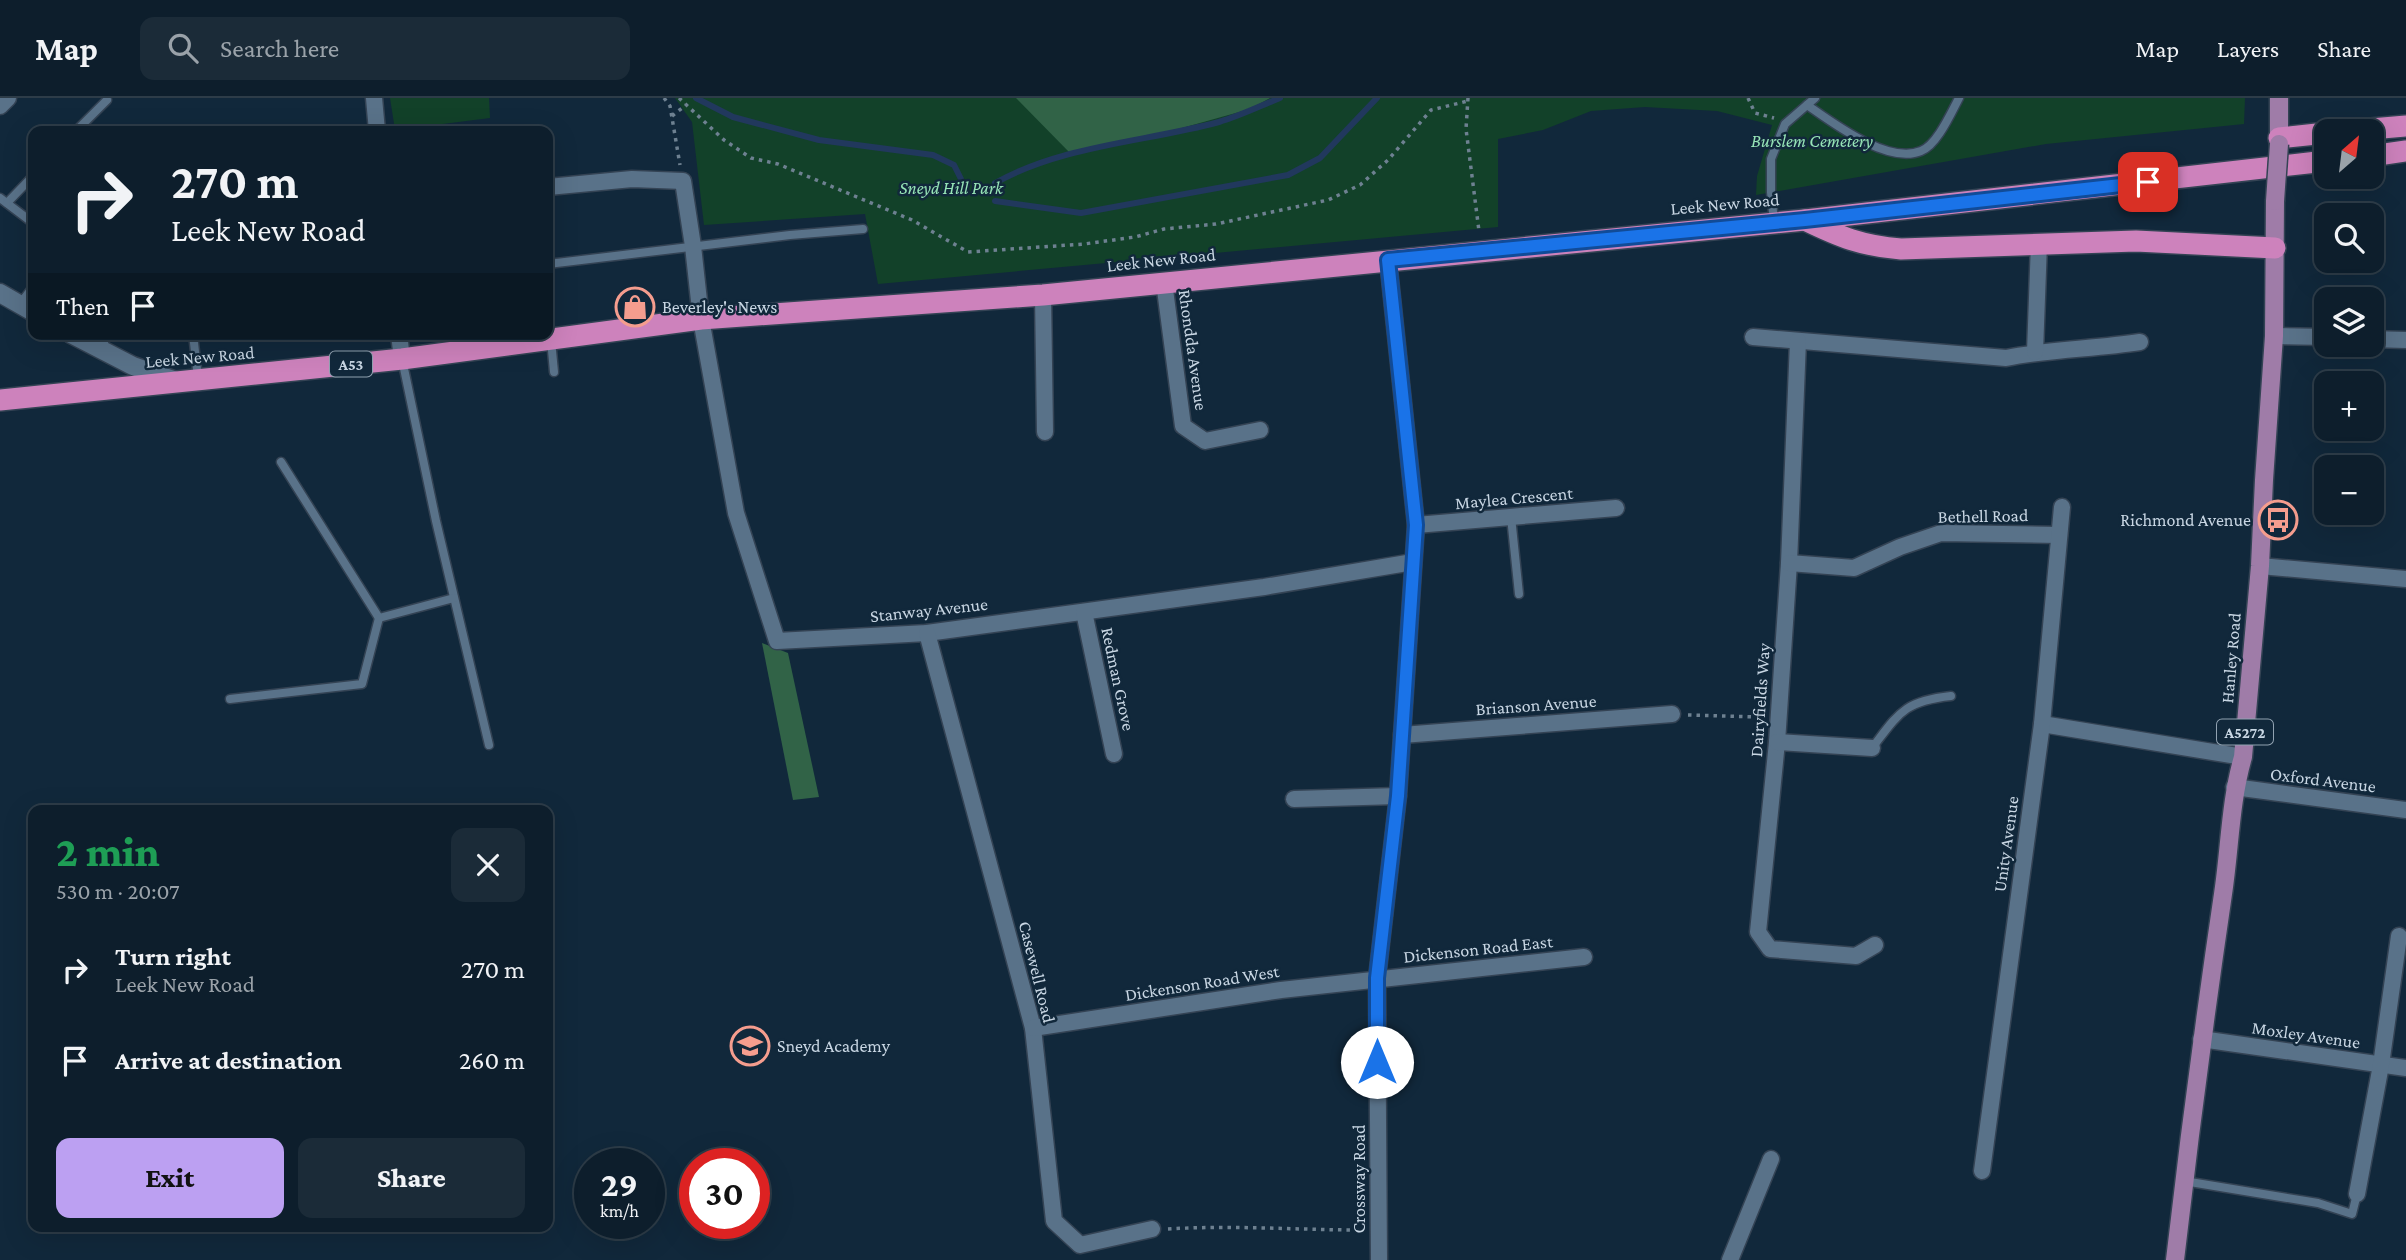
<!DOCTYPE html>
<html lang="en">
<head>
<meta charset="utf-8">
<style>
  :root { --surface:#0d1e2c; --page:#1b2b38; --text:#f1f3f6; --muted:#9aa2a9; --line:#2d3c48; --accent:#bca0f2 }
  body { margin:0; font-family:"Crimson Pro",serif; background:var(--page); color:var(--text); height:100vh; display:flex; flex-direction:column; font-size:26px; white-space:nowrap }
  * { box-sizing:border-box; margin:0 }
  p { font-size:23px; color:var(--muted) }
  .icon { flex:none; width:38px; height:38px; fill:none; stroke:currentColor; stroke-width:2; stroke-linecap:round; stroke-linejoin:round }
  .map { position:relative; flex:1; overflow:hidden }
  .side { position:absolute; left:28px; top:707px; width:525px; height:427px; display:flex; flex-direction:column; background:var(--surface); border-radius:14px; box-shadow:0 7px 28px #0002,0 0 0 2px var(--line) }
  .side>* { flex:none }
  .banner { position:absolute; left:28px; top:28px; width:525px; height:214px; border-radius:14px; box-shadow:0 7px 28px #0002,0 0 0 2px var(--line); background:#0d1e2c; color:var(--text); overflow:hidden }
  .needle { width:46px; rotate:28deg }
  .fabs { position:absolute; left:2314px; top:21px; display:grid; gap:14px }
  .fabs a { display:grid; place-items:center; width:70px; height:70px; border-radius:14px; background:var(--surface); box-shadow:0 7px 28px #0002,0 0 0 2px var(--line); font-size:35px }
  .speed { position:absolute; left:574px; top:1050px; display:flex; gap:14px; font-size:35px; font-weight:700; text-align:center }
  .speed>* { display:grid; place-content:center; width:91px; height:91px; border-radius:50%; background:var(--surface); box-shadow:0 7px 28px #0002,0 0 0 2px var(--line); line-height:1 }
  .speed small { font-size:18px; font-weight:400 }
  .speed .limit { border:10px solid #d22; background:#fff; color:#111 }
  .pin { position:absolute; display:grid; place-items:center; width:60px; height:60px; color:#fff; margin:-30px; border-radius:14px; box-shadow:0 4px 10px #0006 }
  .me { position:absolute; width:77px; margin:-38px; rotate:0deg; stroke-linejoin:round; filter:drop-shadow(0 0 5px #0008) }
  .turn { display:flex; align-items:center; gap:24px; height:147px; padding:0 28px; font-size:32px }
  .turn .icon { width:91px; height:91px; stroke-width:2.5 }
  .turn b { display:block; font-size:49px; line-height:60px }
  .then { display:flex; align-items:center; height:66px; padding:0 28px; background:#0003; gap:14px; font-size:26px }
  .round { display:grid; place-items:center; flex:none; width:74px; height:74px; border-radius:14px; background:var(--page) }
  .head { display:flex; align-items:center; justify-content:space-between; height:119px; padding:0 28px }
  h1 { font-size:42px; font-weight:800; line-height:52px; color:#1e9e55 }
  .action { display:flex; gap:14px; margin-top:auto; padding:14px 28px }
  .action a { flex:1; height:80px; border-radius:14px; background:var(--accent); color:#111; font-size:28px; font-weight:800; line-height:80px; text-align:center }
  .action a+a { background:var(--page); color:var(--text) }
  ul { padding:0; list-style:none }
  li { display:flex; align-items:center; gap:21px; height:91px; padding:0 28px }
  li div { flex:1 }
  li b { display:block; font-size:26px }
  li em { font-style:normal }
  header { display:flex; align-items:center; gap:42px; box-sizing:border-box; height:98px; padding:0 35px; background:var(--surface); border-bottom:2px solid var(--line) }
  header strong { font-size:33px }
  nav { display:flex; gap:38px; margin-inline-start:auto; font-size:24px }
  .search { width:490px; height:63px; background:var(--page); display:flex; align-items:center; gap:18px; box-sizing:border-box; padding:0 24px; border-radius:14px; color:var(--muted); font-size:26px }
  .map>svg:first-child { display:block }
  .green { fill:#124129 }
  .forest { fill:#316347 }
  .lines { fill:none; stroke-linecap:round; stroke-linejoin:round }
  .stream { stroke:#21385d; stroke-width:6 }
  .lane-casing { stroke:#344354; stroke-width:11 }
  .street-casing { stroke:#344354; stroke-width:19 }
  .secondary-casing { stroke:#344354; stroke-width:21 }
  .primary-casing { stroke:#344354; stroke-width:21 }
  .highway-casing { stroke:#344354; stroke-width:24 }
  .path { stroke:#6e8191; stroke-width:3.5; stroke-dasharray:3.5 5; stroke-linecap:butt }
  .lane { stroke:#597289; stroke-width:8 }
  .street { stroke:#597289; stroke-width:16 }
  .secondary { stroke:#597289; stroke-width:18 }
  .primary { stroke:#9f7ca8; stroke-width:18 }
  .highway { stroke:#cd82bc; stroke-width:21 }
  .primary-bridge-casing { stroke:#344354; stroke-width:21; stroke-linecap:butt }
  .primary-bridge { stroke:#9f7ca8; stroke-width:18 }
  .route-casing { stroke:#114b97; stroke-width:18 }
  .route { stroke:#1a73e8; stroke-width:12 }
  .labels { text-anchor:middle; stroke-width:5; stroke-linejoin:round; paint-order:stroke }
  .shield { fill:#11283b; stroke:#91a2b1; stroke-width:2 }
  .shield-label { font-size:16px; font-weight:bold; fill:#c8d6e3 }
  .park-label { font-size:18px; font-style:italic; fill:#97e5b7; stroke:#11283b }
  .street-label { font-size:18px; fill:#c8d6e3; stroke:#11283b }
  .poi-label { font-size:18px; fill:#c8d6e3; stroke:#11283b; text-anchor:start }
</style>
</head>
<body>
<header>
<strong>Map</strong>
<div class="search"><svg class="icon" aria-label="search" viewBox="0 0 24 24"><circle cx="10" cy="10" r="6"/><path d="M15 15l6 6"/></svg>Search here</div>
<nav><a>Map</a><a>Layers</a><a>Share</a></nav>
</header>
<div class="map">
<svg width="2406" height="1162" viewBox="0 0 2406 1162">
  <rect width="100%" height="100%" fill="#11283b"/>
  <g class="green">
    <polygon points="390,0 489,0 490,20 395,32"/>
    <polygon points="675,0 2245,0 2244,26 2046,46 1756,97 1757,78 1772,27 1717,13 1645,9 1591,13 1543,32 1498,41 1498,129 878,186 865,116 704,127 692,24"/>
  </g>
  <g class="forest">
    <polygon points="1016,0 1270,0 1250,11 1164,35 1070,55"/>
    <polygon points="762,545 788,555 819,699 793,702"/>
  </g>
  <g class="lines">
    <g class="stream">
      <polyline points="696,0 733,19 819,42 933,57 954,67 961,81"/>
      <path d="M995 85C1063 47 1145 44 1219 24 1240 18 1260 8 1280 0"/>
      <polyline points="995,103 1081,115 1288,77 1320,60 1377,0"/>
    </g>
    <defs>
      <g id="lane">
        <path d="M1807 7C1833 25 1888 67 1921 53 1937 47 1951 15 1959 0"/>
        <polyline points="76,33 107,2"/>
        <polyline points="0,100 33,125"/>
        <polyline points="7,105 33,78"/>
        <polyline points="1774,124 1771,94 1771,61 1785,26 1815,0"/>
        <polyline points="548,166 790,137 863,131"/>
        <polyline points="20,206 33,189"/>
        <polyline points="193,236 198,280"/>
        <polyline points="551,242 554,274"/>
        <polyline points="100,251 108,236"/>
        <polyline points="402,261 436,423 489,647"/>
        <polyline points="281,364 379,520 454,500"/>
        <polyline points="1511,419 1519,496"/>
        <polyline points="230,601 362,586 379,520"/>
        <path d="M1872 650C1899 615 1904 603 1951 598"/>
        <polyline points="2184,1083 2318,1105 2352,1116 2357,1096"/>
      </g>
      <g id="street">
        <polyline points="374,0 377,33"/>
        <polyline points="0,8 8,0"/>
        <polyline points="548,89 632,81 683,83 693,148 701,221 736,415 777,543 927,535 1264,489 1413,464"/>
        <polyline points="1164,184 1183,328 1205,343 1260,332"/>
        <polyline points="1043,197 1045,334"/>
        <polyline points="399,236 402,261"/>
        <polyline points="2274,238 2326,239"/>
        <path d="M1753 239 2006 260C2050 251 2095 251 2140 244"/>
        <polyline points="2371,241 2406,242"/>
        <polyline points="1798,243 1789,465 1777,644 1758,834 1770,851 1856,858 1875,847"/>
        <polyline points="2035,254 2039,145"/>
        <polyline points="1416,427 1616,410"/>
        <polyline points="1789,465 1854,470 1900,449 1941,435 2059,437"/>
        <polyline points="2260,468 2406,481"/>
        <polyline points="1084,514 1114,656"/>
        <polyline points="927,535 1033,930 1054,1123 1080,1147 1152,1131"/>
        <polyline points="2042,626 2243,659"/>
        <polyline points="1402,637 1672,616"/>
        <polyline points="1777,644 1872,650"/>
        <polyline points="2234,689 2406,712"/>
        <polyline points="1294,701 1398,698"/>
        <polyline points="1033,930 1281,892 1584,859"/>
        <polyline points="2201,941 2406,970"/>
        <polyline points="1982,1073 2042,626 2062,409"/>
        <polyline points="2357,1096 2381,967 2399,838"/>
        <polyline points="1379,1162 1377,880 1398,698 1416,427 1388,162"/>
        <polyline points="1730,1162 1771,1061"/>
      </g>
      <g id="secondary">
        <polyline points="0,195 33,214"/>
        <polyline points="71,236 133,268 176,283"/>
      </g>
      <g id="primary">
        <polyline points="2279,46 2279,0"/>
        <path d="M2175 1162C2189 1040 2205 918 2223 796 2230 750 2230 704 2243 659L2260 468 2264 382 2274 238 2275 103"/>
      </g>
      <g id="highway">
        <polyline points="2348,33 2406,28"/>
        <polyline points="2279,40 2326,35"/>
        <polyline points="2371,58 2406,53"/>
        <path d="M1805 122C1840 139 1862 148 1901 151L2136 143 2275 150"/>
        <polyline points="0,302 402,261 701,221 1043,197 1805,122 2326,63"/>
      </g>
    </defs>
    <use href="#lane" class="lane-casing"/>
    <use href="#street" class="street-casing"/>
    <use href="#secondary" class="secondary-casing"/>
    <use href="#primary" class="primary-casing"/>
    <use href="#highway" class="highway-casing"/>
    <g class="path">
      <polyline points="664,0 670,8 680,67"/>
      <polyline points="679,0 724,42 751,60 778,66 912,122 968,154 1084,146 1135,139 1164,131 1216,126 1328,102 1360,87 1388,62 1431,12 1468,3"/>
      <polyline points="1468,0 1466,31 1479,133"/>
      <polyline points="1748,0 1755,15 1774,20"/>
      <polyline points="672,18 686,7"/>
      <polyline points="1688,617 1761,619"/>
      <path d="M1168 1131C1233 1127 1298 1132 1363 1132"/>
    </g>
    <use href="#lane" class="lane"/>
    <use href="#street" class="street"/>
    <use href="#secondary" class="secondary"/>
    <use href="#primary" class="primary"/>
    <use href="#highway" class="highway"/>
    <defs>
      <polyline id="primary-bridge" points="2275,103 2279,46"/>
    </defs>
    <use href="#primary-bridge" class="primary-bridge-casing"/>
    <use href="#primary-bridge" class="primary-bridge"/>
  </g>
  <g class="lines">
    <defs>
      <polyline id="route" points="1377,964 1377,880 1398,698 1416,427 1388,162 1805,122 2148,84"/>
    </defs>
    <use href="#route" class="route-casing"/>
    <use href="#route" class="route"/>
  </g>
  <defs>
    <symbol id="shop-ring" viewBox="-11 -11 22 22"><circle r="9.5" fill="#11283b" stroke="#f59d8e" stroke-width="1.5"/><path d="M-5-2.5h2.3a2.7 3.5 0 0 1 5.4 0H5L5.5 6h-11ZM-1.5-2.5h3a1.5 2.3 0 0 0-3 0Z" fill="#f59d8e"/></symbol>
    <symbol id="bus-ring" viewBox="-11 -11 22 22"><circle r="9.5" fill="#11283b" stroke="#f59d8e" stroke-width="1.5"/><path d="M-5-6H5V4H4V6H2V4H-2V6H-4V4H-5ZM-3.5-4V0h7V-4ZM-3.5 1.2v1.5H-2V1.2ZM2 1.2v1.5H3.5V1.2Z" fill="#f59d8e"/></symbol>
    <symbol id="school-ring" viewBox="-11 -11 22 22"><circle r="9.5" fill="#11283b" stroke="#f59d8e" stroke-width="1.5"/><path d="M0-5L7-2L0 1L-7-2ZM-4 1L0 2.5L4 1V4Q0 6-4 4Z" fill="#f59d8e"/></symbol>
  </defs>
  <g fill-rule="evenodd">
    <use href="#shop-ring" x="613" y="187" width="44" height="44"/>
    <use href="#bus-ring" x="2256" y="400" width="44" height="44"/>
    <use href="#school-ring" x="728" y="926" width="44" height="44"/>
  </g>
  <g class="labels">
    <g class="shield">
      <rect x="330" y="253.5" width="42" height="25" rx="5"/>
      <rect x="2217" y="621.5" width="56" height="25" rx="5"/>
    </g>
    <g class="shield-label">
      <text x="351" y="272">A53</text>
      <text x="2245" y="640">A5272</text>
    </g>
    <g class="park-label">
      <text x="1812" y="49">Burslem Cemetery</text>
      <text x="951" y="96">Sneyd Hill Park</text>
    </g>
    <g class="street-label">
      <text transform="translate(1725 106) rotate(-5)" y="6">Leek New Road</text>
      <text transform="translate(1161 162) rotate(-6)" y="6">Leek New Road</text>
      <text transform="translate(1193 252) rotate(82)" y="6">Rhondda Avenue</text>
      <text transform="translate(200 259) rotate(-5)" y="6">Leek New Road</text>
      <text transform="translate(1514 400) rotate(-5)" y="6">Maylea Crescent</text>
      <text transform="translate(1983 418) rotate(-1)" y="6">Bethell Road</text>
      <text transform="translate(929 512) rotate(-6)" y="6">Stanway Avenue</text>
      <text transform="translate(2231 560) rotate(-85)" y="6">Hanley Road</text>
      <text transform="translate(1118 581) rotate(78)" y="6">Redman Grove</text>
      <text transform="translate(1760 602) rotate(-86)" y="6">Dairyfields Way</text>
      <text transform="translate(1536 607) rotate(-4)" y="6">Brianson Avenue</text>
      <text transform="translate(2323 682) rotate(7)" y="6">Oxford Avenue</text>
      <text transform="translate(2006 746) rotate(-82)" y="6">Unity Avenue</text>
      <text transform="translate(1478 851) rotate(-6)" y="6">Dickenson Road East</text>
      <text transform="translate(1037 874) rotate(76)" y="6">Casewell Road</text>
      <text transform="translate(1202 885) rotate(-9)" y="6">Dickenson Road West</text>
      <text transform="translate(2306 937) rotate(8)" y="6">Moxley Avenue</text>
      <text transform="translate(1359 1081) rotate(-90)" y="6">Crossway Road</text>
    </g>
    <g class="poi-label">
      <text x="662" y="215">Beverley's News</text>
      <text x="2251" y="428" text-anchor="end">Richmond Avenue</text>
      <text x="777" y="954">Sneyd Academy</text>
    </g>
  </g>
</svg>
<div class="fabs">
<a><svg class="needle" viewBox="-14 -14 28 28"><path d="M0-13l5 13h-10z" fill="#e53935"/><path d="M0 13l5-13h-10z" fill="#9aa2a9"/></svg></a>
<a><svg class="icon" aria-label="search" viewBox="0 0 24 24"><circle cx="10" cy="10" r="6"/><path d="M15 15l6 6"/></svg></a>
<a><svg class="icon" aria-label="layers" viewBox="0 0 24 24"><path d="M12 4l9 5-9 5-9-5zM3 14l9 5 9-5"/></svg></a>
<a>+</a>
<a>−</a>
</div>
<div class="speed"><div>29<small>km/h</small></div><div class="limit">30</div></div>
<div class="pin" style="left:2148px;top:84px;background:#d93025"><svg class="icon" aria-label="arrive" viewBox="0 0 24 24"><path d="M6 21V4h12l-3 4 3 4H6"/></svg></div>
<svg class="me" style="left:1377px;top:964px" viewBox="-20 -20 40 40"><circle r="19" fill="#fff"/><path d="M0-13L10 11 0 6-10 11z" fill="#1a73e8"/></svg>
<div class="banner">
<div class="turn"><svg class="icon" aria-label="right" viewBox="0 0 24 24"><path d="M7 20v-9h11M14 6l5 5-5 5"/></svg><div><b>270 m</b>Leek New Road</div></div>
<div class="then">Then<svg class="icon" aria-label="arrive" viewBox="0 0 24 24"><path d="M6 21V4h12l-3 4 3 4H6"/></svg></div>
</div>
<section class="side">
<div class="head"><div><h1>2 min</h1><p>530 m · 20:07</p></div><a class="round"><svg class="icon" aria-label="close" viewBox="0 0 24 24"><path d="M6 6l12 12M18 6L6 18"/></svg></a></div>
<ul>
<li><svg class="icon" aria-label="right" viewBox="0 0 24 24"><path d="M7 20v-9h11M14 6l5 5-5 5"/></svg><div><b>Turn right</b><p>Leek New Road</p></div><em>270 m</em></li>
<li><svg class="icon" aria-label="arrive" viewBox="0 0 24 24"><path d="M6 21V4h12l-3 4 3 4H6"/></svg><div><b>Arrive at destination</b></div><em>260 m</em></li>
</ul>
<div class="action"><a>Exit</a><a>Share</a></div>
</section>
</div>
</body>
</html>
